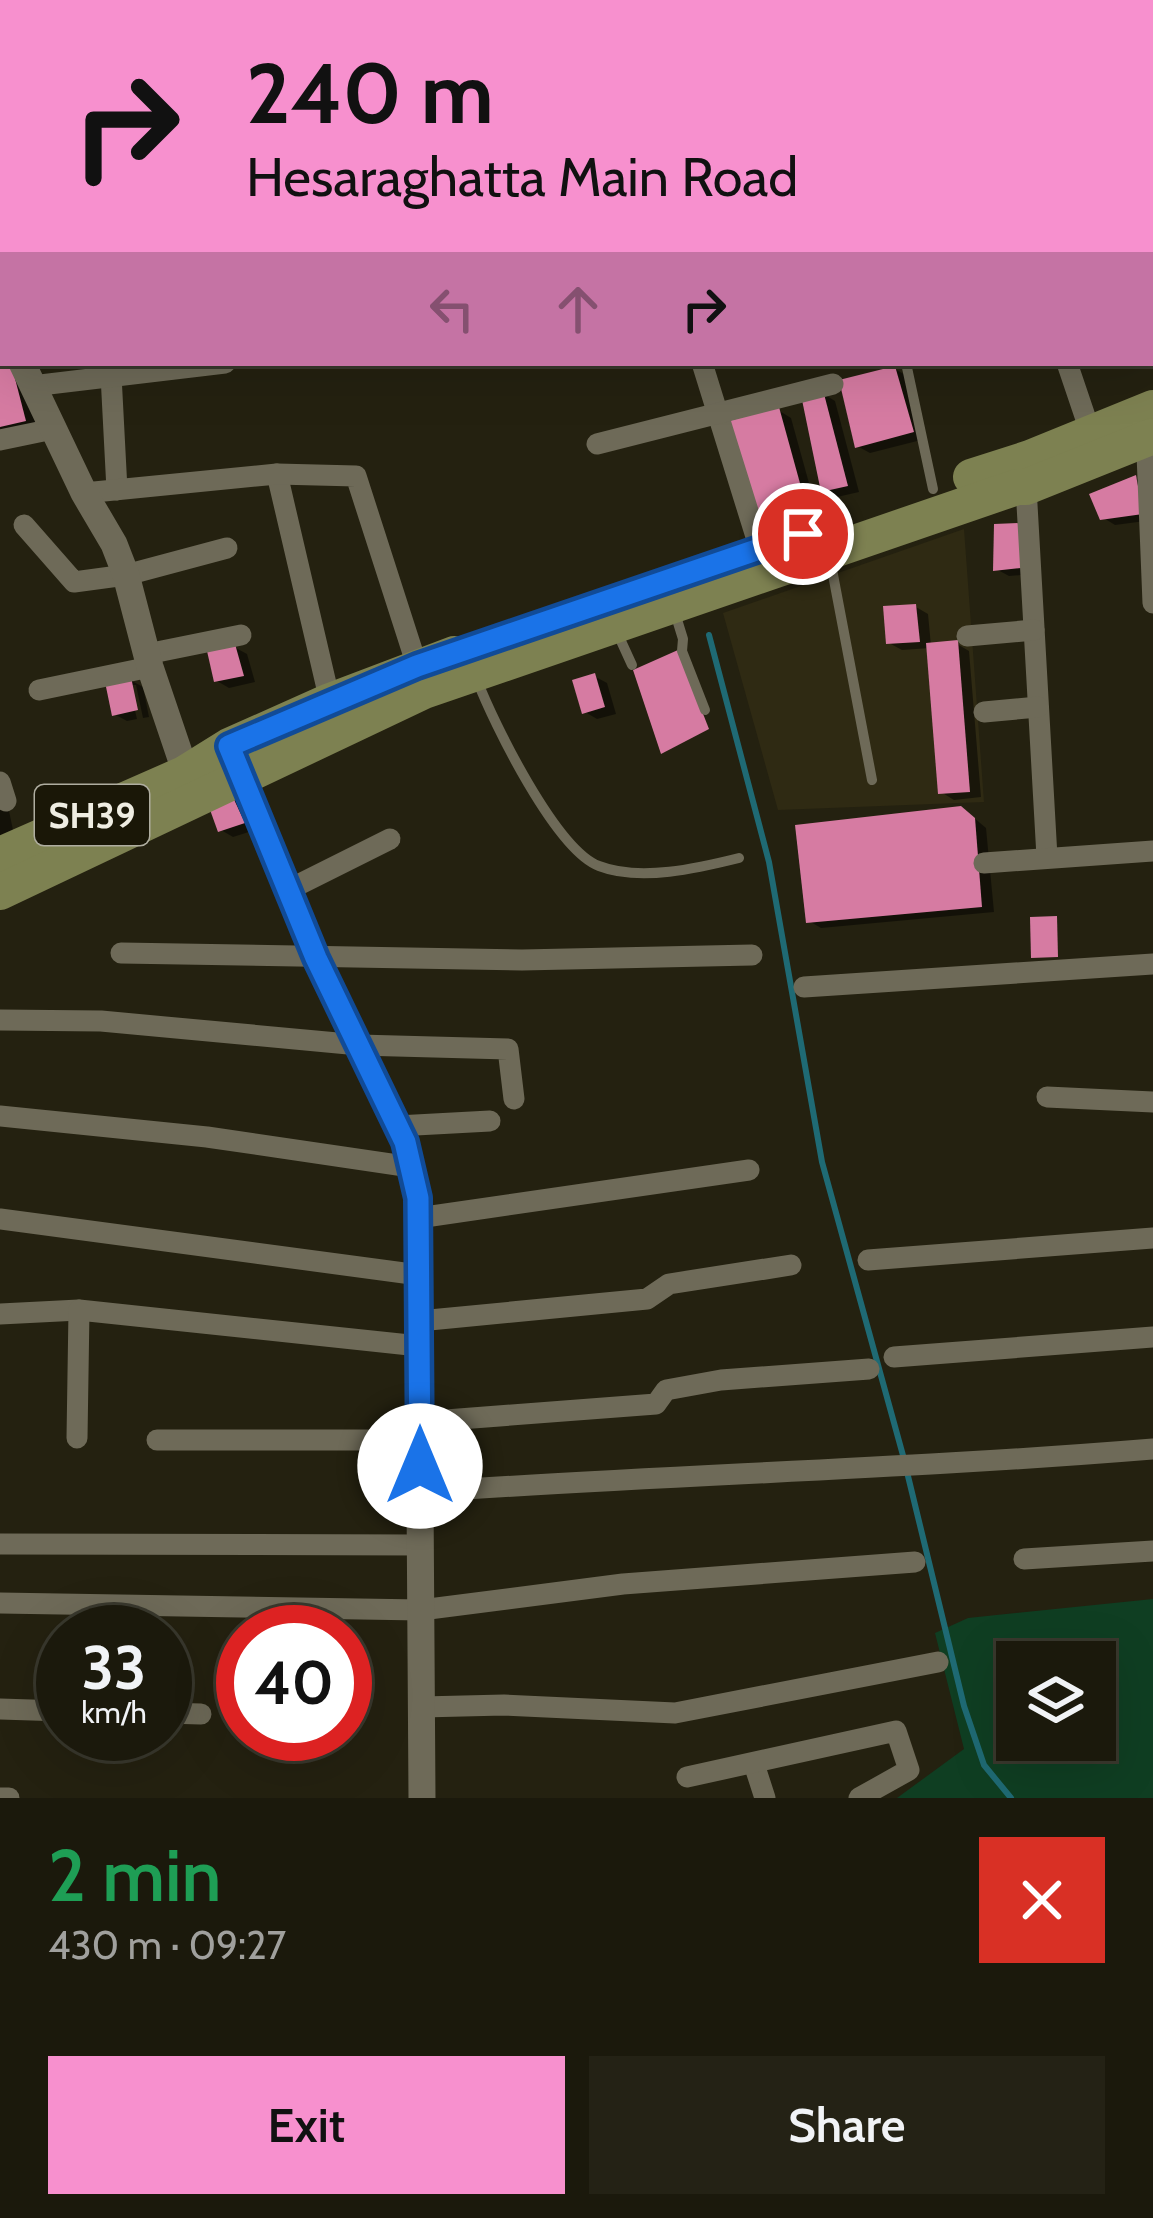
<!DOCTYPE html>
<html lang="en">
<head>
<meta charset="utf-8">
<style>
  :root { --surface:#1b190c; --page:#242215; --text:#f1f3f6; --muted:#a0a09d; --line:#39382d; --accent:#f790ce }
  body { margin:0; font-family:Cabin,sans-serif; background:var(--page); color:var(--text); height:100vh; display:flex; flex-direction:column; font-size:45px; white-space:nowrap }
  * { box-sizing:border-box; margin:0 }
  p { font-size:39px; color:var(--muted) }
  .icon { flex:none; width:66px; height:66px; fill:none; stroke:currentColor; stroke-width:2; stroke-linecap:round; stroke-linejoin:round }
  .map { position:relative; height:1798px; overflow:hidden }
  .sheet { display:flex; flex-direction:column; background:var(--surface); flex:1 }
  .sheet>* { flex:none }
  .guide { position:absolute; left:0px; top:0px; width:1155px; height:366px; box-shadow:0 12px 48px #0002,0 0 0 3px var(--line); background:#f790ce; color:#111; overflow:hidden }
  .buttons { position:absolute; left:996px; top:1641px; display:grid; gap:24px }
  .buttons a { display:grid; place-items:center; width:120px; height:120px; border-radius:0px; background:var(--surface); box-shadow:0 12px 48px #0002,0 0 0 3px var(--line); font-size:60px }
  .speed { position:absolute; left:36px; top:1605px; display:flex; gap:24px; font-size:60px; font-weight:700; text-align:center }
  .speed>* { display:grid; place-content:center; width:156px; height:156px; border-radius:50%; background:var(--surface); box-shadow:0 12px 48px #0002,0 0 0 3px var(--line); line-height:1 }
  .speed small { font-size:30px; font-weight:400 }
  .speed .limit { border:18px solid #d22; background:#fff; color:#111 }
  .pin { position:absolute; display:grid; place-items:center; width:102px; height:102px; color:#fff; margin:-51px; border:6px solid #fff; border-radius:50%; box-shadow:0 3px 12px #0007 }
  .me { position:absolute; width:132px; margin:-66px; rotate:0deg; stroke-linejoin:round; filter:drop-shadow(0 0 9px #0008) }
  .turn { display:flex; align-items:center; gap:42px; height:252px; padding:0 48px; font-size:54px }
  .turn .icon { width:156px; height:156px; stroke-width:2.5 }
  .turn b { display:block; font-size:84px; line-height:102px }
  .lanes { display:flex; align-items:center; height:114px; padding:0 48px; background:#0003; justify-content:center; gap:60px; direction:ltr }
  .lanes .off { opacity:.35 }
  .round { display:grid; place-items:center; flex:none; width:126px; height:126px; border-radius:0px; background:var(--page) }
  .overview { display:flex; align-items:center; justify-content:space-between; height:204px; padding:0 48px }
  h1 { font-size:72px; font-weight:600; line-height:90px; color:#1e9e55 }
  .button { display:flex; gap:24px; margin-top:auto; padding:24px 48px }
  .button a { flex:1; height:138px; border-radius:0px; background:var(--accent); color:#111; font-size:48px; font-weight:600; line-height:138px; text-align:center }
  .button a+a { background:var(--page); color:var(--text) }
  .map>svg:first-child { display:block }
  .built { fill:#2f2a13 }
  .green { fill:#0f3e22; fill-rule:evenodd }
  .shadow { fill:#0007 }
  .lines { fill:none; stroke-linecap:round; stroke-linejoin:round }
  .stream { stroke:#1f6a74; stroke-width:6 }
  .building { fill:#d67ba2 }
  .service { stroke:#6e6a58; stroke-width:10 }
  .minor { stroke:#6e6a58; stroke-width:21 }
  .tertiary { stroke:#6e6a58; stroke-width:27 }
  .secondary { stroke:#767554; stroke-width:33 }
  .primary { stroke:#7d8151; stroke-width:36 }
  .route-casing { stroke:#114b97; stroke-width:30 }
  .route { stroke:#1a73e8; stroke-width:21 }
  .labels { text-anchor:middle; stroke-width:12; stroke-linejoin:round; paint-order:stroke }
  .shield { fill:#1a1707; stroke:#afada0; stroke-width:3 }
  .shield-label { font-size:36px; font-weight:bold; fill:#efede2 }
</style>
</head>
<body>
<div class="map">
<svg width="1153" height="1798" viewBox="0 0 1153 1798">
  <rect width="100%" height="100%" fill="#242110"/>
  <polygon class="built" points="964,529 984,802 778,810 723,613"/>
  <path class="green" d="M1153 1599V1798H897L964 1749 935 1633 968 1618ZM1017 1662H1095V1740H1017Z"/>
  <g class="shadow">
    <polygon points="1152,262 1153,262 1152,354"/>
    <polygon points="3,349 3,363 20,363 37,427 0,435"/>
    <polygon points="895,369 907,376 925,439 870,453 857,446"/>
    <polygon points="822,393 835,401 859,492 837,497 824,490"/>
    <polygon points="778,410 791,418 817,512 767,526 755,518"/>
    <polygon points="1136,478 1148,485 1153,520 1115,525 1102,517"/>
    <polygon points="1033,533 1033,574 1009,576 996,569"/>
    <polygon points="916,607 928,614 931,646 957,644 969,651 981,797 954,800 941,792 930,648 902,650 889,643"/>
    <polygon points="234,647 247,654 255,682 229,688 217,681"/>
    <polygon points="594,676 607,683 616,714 597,719 585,712"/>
    <polygon points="130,680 143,687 149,717 143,718 136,685 129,685 137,719 127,721 114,714"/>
    <polygon points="231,797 243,804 255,830 233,837 221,830"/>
    <polygon points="0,806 9,811 16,844 0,846"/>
    <polygon points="973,817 986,828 994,912 821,928 809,921"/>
  </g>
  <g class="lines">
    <g class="stream">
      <polyline points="709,635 769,862 822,1162 904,1459"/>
      <polyline points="907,1472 964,1706 984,1765 1011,1798"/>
    </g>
  </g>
  <g class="building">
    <polygon points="0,363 11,363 26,421 0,427"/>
    <polygon points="895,366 914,432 855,448 839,380"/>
    <polygon points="823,390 848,486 821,492 801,395"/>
    <polygon points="779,407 806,505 752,520 725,422"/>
    <polygon points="1136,475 1143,514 1100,520 1089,494"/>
    <polygon points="1021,523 1021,568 993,571 994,524"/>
    <polygon points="916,604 920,642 886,644 883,606"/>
    <polygon points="958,640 970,792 938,794 926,643"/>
    <polygon points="235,644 244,676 214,682 207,651"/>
    <polygon points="678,650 709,729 661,754 633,670"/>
    <polygon points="595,673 605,707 582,714 572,680"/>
    <polygon points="131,677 138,710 112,716 105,682"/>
    <polygon points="231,793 245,823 218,832 209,807"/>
    <polygon points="961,806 975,818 982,907 806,923 795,825"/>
    <polygon points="1057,916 1058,957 1031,958 1030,917"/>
  </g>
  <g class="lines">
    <g class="service">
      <polyline points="906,363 933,489"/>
      <polyline points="830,559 872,780"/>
      <polyline points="675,613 683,639 682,651 705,710"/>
      <polyline points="616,630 632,665"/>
      <path d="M477 680C494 724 556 850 599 866 640 882 699 868 739 858"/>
    </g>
    <g class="minor">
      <polyline points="162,0 162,3"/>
      <polyline points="862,0 862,3"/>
      <polyline points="926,0 926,3"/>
      <polyline points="756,2 756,3"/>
      <polyline points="266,3 266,0"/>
      <polyline points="988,3 1001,0"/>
      <polyline points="0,124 3,123"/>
      <polyline points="1152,203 1153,203"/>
      <polyline points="0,222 3,221"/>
      <polyline points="0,293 3,292"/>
      <polyline points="702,363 767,572"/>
      <polyline points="1067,363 1091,434"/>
      <polyline points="111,375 117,490"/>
      <polyline points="32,386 225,363"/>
      <polyline points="1146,429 1153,603"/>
      <polyline points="0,440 53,429"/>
      <polyline points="597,444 833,384"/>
      <polyline points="277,474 330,701"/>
      <polyline points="1026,487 1047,857"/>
      <polyline points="84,493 277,474 356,476 421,678"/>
      <polyline points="24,525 74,582 126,575 227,548"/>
      <polyline points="967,636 1034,630"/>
      <polyline points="147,654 241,635"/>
      <polyline points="39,690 150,667"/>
      <polyline points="984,712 1038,707"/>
      <polyline points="0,782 6,801"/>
      <polyline points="984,863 1153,851"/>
      <polyline points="288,890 390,839"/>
      <polyline points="121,953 522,960 752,955"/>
      <polyline points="804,987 1153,964"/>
      <polyline points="0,1020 101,1021 359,1045 508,1049 514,1099"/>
      <polyline points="1047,1097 1153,1102"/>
      <polyline points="0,1116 207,1137 411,1167"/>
      <polyline points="397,1126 490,1121"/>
      <polyline points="418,1218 749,1170"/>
      <polyline points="0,1219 419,1275"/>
      <polyline points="868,1260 1153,1238"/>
      <polyline points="0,1314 79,1310"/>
      <polyline points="419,1321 647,1299 669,1284 791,1265"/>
      <polyline points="894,1357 1153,1337"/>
      <polyline points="420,1422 656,1404 666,1390 721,1380 869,1369"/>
      <polyline points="77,1438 79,1310 419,1346"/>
      <polyline points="157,1440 420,1440"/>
      <path d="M421 1492C665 1475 909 1469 1153 1449"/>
      <polyline points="0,1544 421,1545"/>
      <polyline points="1024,1559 1153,1551"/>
      <polyline points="0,1603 421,1610 623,1584 915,1562"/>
      <polyline points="422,1707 504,1705 675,1713 938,1662"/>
      <polyline points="0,1709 63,1711"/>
      <polyline points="165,1713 201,1714"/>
      <polyline points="754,1764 765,1798"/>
      <polyline points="687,1777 896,1731 909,1770 859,1798"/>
      <polyline points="0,1798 9,1798"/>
    </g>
    <g class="tertiary">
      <polyline points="0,319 3,325"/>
      <polyline points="22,363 84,493 114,544 126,575 150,667 192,791"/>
      <polyline points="235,760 316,958 405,1142 418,1198 422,1798"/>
    </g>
    <g class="secondary">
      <polyline points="38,3 41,0"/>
      <polyline points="0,39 3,36"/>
    </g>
    <g class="primary">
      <polyline points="971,477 1030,458 1153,408"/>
      <polyline points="0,855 184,774 229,746 330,701 454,654"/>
      <polyline points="0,892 424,691 1017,487 1026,487 1153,436"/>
    </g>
  </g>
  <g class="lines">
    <defs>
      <polyline id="route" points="420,1466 418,1198 405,1142 316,958 229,746 417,666 803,534"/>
    </defs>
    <use href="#route" class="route-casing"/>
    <use href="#route" class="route"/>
  </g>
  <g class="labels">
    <rect class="shield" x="35" y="785" width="114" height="60" rx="9"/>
    <g class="shield-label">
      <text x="92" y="828">SH39</text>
    </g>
  </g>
</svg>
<div class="buttons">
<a><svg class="icon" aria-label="layers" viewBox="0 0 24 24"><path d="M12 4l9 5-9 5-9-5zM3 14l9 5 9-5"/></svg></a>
</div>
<div class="speed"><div>33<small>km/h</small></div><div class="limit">40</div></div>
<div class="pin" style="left:803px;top:534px;background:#d93025"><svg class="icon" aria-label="arrive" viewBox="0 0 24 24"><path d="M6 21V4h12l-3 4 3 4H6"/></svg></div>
<svg class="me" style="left:420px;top:1466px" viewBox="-20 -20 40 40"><circle r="19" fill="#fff"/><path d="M0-13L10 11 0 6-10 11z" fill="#1a73e8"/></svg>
<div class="guide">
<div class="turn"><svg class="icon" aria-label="right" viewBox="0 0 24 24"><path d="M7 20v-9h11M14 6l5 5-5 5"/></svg><div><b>240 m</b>Hesaraghatta Main Road</div></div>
<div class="lanes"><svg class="icon off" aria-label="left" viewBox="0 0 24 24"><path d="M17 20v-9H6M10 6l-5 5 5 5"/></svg><svg class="icon off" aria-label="ahead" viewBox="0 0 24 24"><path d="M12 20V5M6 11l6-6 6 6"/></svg><svg class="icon" aria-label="right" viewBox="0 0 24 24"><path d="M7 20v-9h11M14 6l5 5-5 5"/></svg></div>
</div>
</div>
<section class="sheet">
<div class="overview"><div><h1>2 min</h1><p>430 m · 09:27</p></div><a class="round" style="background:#d93025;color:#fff"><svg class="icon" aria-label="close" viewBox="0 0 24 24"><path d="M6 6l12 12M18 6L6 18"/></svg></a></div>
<div class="button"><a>Exit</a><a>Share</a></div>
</section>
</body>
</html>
